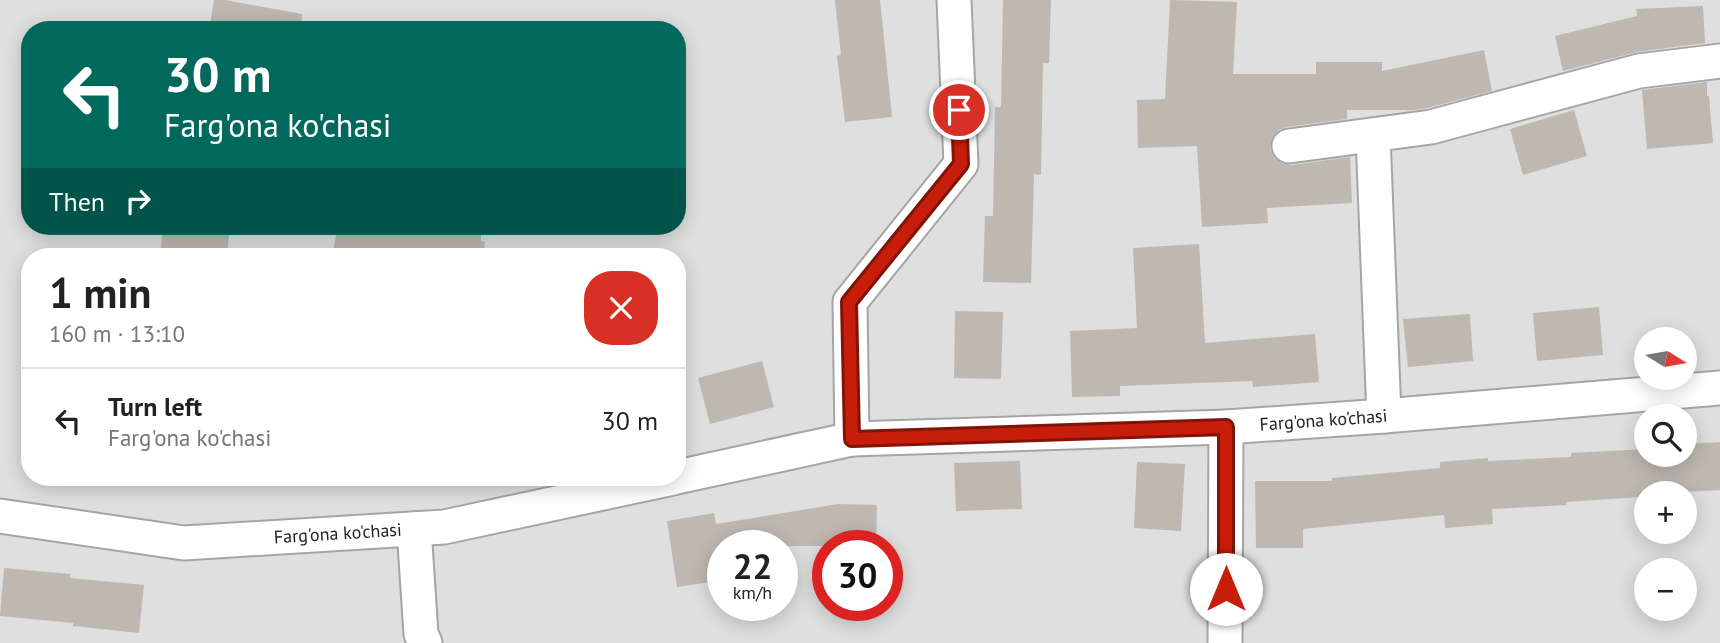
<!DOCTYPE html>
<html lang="en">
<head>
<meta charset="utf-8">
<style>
  :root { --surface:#fff; --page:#f2f2f2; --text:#222; --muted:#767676; --line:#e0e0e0 }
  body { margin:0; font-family:"PT Sans",sans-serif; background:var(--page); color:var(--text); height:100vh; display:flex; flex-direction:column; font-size:26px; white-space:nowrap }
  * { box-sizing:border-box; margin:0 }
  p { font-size:23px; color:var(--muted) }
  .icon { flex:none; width:38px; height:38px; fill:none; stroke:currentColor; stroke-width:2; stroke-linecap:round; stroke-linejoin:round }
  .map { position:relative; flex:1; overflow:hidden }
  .details { position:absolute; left:21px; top:248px; width:665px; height:238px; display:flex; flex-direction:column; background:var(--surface); border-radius:28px; box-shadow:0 4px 18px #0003 }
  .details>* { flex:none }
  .top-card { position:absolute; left:21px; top:21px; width:665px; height:214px; border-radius:28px; box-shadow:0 4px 18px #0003; background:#00695c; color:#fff; overflow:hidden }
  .needle { width:46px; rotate:101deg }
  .buttons { position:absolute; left:1634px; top:327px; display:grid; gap:14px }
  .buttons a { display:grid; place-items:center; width:63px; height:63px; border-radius:50%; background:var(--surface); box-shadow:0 4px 18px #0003; font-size:35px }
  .speed { position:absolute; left:707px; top:530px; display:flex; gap:14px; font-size:35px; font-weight:700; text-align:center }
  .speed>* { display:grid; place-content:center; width:91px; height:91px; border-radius:50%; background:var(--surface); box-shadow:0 4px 18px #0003; line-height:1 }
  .speed small { font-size:18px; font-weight:400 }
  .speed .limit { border:10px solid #d22; background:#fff; color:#111 }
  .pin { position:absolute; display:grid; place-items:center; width:60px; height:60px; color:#fff; margin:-30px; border:4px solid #fff; border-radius:50%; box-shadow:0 2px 7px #0007 }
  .me { position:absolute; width:77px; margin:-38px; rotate:0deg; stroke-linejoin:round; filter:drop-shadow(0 0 5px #0008) }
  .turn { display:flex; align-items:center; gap:24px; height:147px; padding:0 28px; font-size:32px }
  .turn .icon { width:91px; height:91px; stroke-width:2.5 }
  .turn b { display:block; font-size:49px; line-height:60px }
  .then { display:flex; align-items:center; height:66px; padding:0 28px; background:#0003; gap:14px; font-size:26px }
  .round { display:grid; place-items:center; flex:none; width:74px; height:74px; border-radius:28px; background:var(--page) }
  .summary { display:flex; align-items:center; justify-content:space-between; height:119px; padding:0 28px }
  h1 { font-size:42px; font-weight:700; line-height:52px }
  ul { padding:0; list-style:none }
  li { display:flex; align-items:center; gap:21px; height:105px; padding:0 28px; border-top:2px solid var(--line) }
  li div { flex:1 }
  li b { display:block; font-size:26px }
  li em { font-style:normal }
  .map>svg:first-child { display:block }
  .residential { fill:#dfdfdf; fill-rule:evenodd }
  .building { fill:#beb8b1 }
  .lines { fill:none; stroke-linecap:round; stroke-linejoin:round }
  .street-casing { stroke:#a5a5a5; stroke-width:37 }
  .street { stroke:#fff; stroke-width:33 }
  .route-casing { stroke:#811408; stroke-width:18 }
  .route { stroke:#c71e0c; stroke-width:12 }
  .labels { text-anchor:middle; stroke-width:5; stroke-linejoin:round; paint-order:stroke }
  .street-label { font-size:18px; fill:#212121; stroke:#fff }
</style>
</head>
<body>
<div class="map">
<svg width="1720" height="643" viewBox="0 0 1720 643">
  <rect width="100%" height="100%" fill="#f1efe9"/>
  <path class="residential" d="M0 0H1720V643H0ZM30 30H677V226H30ZM30 257H677V478H30ZM1647 340H1685V378H1647ZM1647 416H1685V455H1647ZM1647 494H1685V532H1647ZM723 546H782V606H723ZM828 546H887V606H828ZM1647 570H1685V609H1647Z"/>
  <g class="building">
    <polygon points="214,0 225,0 302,14 301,30 209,30"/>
    <polygon points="835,0 880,0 892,117 845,122 837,56 841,55"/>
    <polygon points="1003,0 1051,0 1049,63 1043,63 1041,175 1034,174 1031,283 983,282 985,216 993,216 995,107 1001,107"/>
    <polygon points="1170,0 1237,2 1233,74 1316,74 1316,62 1382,62 1382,71 1484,50 1492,91 1427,108 1414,110 1347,110 1347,119 1286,127 1278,130 1272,138 1270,149 1274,158 1282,164 1292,165 1350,157 1352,203 1267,208 1268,223 1202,227 1197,146 1138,148 1137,100 1165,99"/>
    <polygon points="1703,6 1705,43 1637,52 1563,71 1555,36 1637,16 1636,9"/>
    <polygon points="1707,82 1707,96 1709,96 1713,143 1647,149 1642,90"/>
    <polygon points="1574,110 1587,156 1523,175 1510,129"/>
    <polygon points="163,226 230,226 227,257 160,257"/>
    <polygon points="338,226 398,226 434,232 434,226 481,226 481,241 485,242 483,257 332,257"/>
    <polygon points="1199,244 1205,343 1315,334 1319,382 1253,387 1252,381 1120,386 1120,396 1072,397 1070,331 1137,328 1133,248"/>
    <polygon points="1599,307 1603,355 1537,361 1533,313"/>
    <polygon points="955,311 1003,312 1001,379 954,378"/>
    <polygon points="1470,314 1473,361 1408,367 1403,319"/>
    <polygon points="762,361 774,407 710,424 698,378"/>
    <polygon points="1720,442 1720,490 1647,494 1640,494 1640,497 1566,502 1566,505 1492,509 1493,524 1445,528 1444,515 1303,529 1303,548 1256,548 1255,481 1332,481 1332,478 1440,468 1440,462 1488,458 1488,461 1571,457 1571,453 1647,449 1647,455 1685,455 1685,444"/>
    <polygon points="1020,461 1022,509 956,511 954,463"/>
    <polygon points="1137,462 1185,464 1181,531 1134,528"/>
    <polygon points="838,504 877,505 876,546 723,546 723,580 677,587 667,521 714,513 716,524"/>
    <polygon points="4,568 70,574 70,578 144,585 139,633 73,626 73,623 0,616"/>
  </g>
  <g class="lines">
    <defs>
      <g id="street">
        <polyline points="1373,135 1384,416"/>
        <polyline points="1289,146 1431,127 1639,71 1720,61"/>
        <polyline points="852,439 850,302 961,164 954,0"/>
        <path id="s1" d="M677 477 852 439 1226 427 1384 416 1720 388"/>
        <path id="s2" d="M0 516 184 543 444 527 673 478"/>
        <polyline points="414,529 421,634 425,643"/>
        <polyline points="1225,643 1226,427"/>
      </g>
    </defs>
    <use href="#street" class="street-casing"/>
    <use href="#street" class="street"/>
  </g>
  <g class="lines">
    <defs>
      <polyline id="route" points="959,110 961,164 849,302 852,439 1226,427 1226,589"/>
    </defs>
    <use href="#route" class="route-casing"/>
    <use href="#route" class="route"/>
  </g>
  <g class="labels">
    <g class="street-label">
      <text dy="6" stroke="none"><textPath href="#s1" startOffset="651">Farg'ona ko'chasi</textPath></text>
      <text dy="6" stroke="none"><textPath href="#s2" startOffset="340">Farg'ona ko'chasi</textPath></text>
    </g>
  </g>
</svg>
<div class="buttons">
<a><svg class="needle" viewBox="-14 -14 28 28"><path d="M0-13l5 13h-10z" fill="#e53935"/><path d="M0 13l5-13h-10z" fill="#767676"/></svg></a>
<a><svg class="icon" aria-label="search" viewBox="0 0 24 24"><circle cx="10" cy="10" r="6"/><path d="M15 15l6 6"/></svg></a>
<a>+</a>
<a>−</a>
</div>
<div class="speed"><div>22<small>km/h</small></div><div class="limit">30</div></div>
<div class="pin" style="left:959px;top:110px;background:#d93025"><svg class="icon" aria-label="arrive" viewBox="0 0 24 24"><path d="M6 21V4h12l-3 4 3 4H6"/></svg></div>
<svg class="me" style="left:1226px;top:589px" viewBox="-20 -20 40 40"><circle r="19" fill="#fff"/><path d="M0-13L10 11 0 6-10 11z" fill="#c71e0c"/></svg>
<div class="top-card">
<div class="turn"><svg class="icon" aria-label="left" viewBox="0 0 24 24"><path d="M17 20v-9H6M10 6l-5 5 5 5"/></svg><div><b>30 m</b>Farg'ona ko'chasi</div></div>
<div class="then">Then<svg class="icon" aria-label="right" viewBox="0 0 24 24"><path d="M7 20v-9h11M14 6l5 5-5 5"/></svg></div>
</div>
<section class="details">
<div class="summary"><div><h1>1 min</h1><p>160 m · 13:10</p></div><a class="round" style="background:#d93025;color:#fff"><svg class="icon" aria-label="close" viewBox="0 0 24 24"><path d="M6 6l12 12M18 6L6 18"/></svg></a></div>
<ul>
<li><svg class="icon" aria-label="left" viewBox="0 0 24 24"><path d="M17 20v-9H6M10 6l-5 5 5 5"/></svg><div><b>Turn left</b><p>Farg'ona ko'chasi</p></div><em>30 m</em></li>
</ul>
</section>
</div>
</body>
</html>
